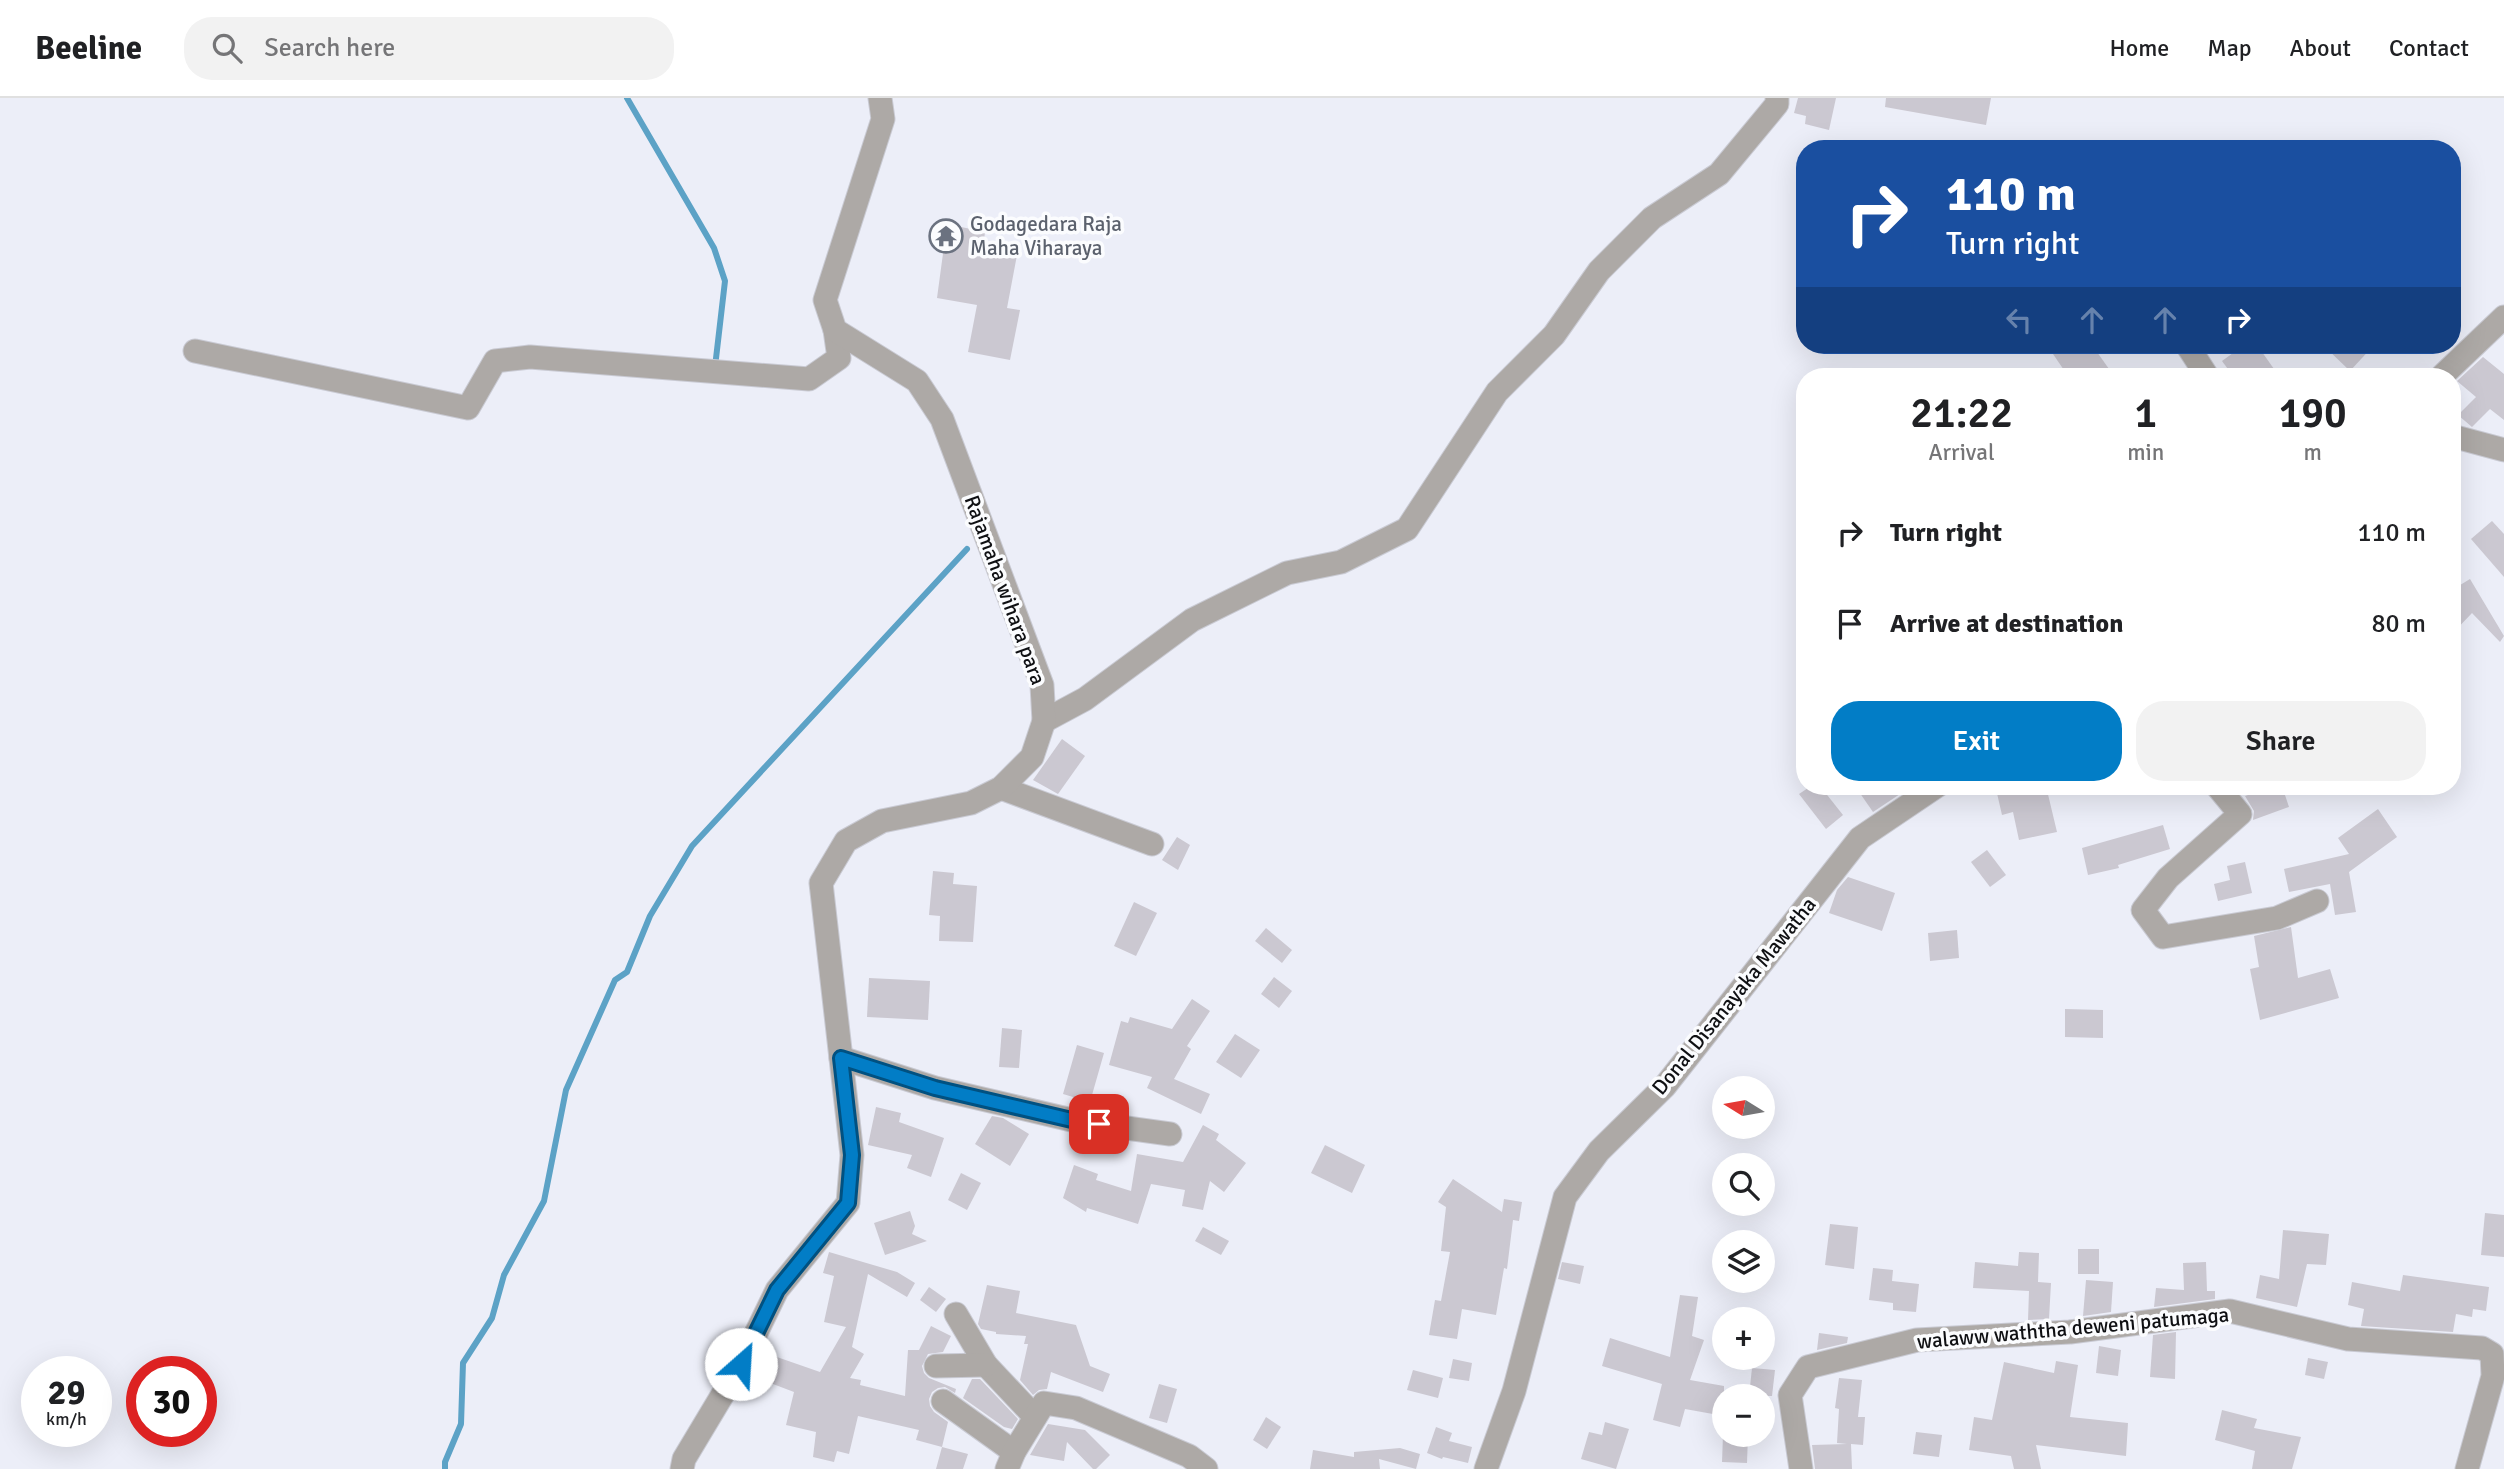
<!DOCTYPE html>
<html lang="en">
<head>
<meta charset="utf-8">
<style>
  :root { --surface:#fff; --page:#f2f2f2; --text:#202124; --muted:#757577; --line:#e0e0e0; --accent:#027dc6 }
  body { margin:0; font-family:Signika,sans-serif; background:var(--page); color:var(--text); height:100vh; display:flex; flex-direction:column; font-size:26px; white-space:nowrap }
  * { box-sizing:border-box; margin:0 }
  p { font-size:23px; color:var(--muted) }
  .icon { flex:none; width:38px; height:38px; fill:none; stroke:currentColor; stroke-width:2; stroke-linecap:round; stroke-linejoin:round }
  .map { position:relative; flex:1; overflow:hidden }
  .details { position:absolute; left:1796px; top:270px; width:665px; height:427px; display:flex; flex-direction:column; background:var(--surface); border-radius:28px; box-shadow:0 7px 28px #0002 }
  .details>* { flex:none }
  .guide { position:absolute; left:1796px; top:42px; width:665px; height:214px; border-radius:28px; box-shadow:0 7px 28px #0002; background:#1a4fa0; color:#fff; overflow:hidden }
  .needle { width:46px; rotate:281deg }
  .tools { position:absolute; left:1712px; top:978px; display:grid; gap:14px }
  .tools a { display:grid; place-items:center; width:63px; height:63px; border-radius:50%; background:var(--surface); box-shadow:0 7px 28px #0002; font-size:35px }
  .speed { position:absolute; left:21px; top:1258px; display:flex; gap:14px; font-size:35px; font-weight:700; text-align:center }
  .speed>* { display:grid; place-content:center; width:91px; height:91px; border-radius:50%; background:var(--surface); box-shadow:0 7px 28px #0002; line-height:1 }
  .speed small { font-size:18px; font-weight:400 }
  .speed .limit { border:10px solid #d22; background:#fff; color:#111 }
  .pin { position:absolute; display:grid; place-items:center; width:60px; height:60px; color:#fff; margin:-30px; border-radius:14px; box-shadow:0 4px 10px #0006 }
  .me { position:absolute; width:77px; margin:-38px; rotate:26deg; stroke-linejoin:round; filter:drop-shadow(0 0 5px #0008) }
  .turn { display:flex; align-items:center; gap:24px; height:147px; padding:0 35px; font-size:32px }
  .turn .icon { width:91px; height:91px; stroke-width:2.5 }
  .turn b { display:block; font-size:49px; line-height:60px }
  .lanes { display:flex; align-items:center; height:66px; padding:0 35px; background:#0003; justify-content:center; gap:35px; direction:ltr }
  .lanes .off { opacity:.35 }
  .eta { display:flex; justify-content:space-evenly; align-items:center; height:119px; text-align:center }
  .eta b { font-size:42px; font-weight:600; line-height:49px }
  .button { display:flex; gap:14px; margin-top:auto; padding:14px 35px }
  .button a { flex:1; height:80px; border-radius:28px; background:var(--accent); color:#fff; font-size:28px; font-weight:600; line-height:80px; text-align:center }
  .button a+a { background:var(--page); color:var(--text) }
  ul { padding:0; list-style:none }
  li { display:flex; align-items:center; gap:21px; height:91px; padding:0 35px }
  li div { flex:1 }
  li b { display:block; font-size:26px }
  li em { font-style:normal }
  header { display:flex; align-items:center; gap:42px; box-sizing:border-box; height:98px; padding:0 35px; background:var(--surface); border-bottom:2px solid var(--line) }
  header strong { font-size:33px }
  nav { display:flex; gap:38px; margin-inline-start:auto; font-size:24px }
  .search { width:490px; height:63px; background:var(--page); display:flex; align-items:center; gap:18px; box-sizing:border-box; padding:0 24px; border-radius:28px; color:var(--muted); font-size:26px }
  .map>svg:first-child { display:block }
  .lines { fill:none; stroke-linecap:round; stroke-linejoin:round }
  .stream { stroke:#5ca2c6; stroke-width:6 }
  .building { fill:#cbc8d1 }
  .minor-casing { stroke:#c9cad3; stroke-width:25 }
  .minor { stroke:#ada9a6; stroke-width:23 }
  .route-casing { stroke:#015181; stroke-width:18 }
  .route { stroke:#027dc6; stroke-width:12 }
  .labels { text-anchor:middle; stroke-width:7; stroke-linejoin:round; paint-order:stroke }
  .worship-label { font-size:21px; fill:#5b616d; stroke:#fbfcfe; text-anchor:start }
  .street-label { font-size:21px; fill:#0f1013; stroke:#fbfcfe }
</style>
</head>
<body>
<header>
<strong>Beeline</strong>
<div class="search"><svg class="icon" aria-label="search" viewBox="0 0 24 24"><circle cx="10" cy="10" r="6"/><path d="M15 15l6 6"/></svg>Search here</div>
<nav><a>Home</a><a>Map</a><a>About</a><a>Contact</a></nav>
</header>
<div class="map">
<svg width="2504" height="1371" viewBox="0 0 2504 1371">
  <rect width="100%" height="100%" fill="#eceef8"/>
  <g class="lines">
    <g class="stream">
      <polyline points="627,0 714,150 725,183 715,269"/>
      <polyline points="445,1371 445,1364 461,1326 463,1265 492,1220 504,1177 544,1103 566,992 615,882 627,874 650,818 692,748 967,451"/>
    </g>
  </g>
  <g class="building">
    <polygon points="1798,0 1836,0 1829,32 1805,26 1806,18 1794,15"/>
    <polygon points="1886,0 1991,0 1986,27 1885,9"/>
    <polygon points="947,126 985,134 983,151 1017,157 1007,210 1020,212 1010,262 968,254 977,207 937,200"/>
    <polygon points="2066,247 2092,247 2114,278 2068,278 2053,256"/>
    <polygon points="2244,247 2257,247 2279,278 2233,278 2222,263"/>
    <polygon points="2323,247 2374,247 2350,273"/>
    <polygon points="2483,259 2504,276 2504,322 2490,311 2472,329 2458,317 2476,299 2457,283"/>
    <polygon points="2492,423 2504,436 2504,479 2471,441"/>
    <polygon points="2470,481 2504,538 2500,544 2472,515 2452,536 2452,492"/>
    <polygon points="1062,641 1085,658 1058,696 1033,682"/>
    <polygon points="1811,688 1820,688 1843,717 1826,731 1799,696"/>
    <polygon points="1855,688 1912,688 1873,714"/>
    <polygon points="2014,688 2046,688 2057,734 2019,742 2013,714 2002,717 1996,691"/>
    <polygon points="2275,688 2282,688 2289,709 2253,722 2254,713 2245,698"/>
    <polygon points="2378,711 2397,739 2349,774 2356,814 2335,817 2330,786 2289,794 2284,771 2349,756 2338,740"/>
    <polygon points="2163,727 2170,751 2118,767 2119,770 2088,777 2082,750"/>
    <polygon points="1177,739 1190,747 1178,772 1162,762"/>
    <polygon points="1987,752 2006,777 1990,789 1971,764"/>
    <polygon points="2245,764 2252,795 2218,803 2214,786 2230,782 2227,768"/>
    <polygon points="933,773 954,775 953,786 977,788 973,844 939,843 940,818 929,817"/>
    <polygon points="1848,779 1895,795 1882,833 1829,815 1837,792"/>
    <polygon points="1134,804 1157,815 1136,858 1114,848"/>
    <polygon points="2291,829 2298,880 2330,871 2339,900 2260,922 2250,871 2259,869 2254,838"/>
    <polygon points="1266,830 1292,852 1282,865 1255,843"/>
    <polygon points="1957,832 1959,860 1930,863 1928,835"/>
    <polygon points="1274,879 1292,893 1279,910 1261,896"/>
    <polygon points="869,880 930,883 928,922 867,919"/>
    <polygon points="1192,901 1210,913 1187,948 1191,951 1174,981 1210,996 1201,1016 1147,990 1152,979 1109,967 1121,923 1128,925 1130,919 1172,931"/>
    <polygon points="2065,911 2103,912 2103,940 2065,939"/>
    <polygon points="1002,930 1022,932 1019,970 999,969"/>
    <polygon points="1235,936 1260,952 1241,980 1216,964"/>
    <polygon points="1077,947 1104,955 1088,1011 1071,1007 1073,999 1063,996"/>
    <polygon points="876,1009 901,1015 899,1024 944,1040 931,1079 907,1070 912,1057 868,1047"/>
    <polygon points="992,1018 1003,1020 1029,1036 1010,1068 975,1046"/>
    <polygon points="1203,1027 1219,1036 1216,1042 1246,1065 1224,1094 1210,1083 1203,1112 1182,1108 1185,1092 1151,1086 1138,1126 1087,1110 1086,1114 1063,1100 1074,1067 1098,1076 1096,1082 1131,1093 1137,1056 1183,1064"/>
    <polygon points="1325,1047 1365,1067 1352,1095 1311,1075"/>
    <polygon points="961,1075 981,1085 967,1112 948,1102"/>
    <polygon points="1453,1081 1502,1114 1504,1101 1522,1104 1519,1123 1513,1122 1507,1171 1504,1170 1496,1217 1462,1211 1457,1241 1429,1237 1435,1202 1441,1203 1450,1154 1441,1153 1446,1109 1438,1104"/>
    <polygon points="910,1113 915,1128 912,1136 927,1143 885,1157 874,1125"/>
    <polygon points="2485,1115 2504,1117 2504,1159 2481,1157"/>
    <polygon points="1830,1126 1858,1129 1854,1171 1825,1167"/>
    <polygon points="1203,1129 1229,1143 1221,1157 1195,1143"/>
    <polygon points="2283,1132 2329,1136 2326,1167 2307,1166 2297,1209 2256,1200 2260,1177 2279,1181"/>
    <rect x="2078" y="1151" width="21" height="25"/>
    <polygon points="829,1154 897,1174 915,1185 907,1199 868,1176 852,1249 864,1256 850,1280 861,1282 860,1287 905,1298 908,1252 919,1252 931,1228 951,1238 943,1254 928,1256 922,1268 924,1275 929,1280 956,1291 955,1295 945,1289 938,1290 932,1294 929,1301 930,1308 934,1314 948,1324 942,1349 916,1342 919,1332 858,1318 849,1356 837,1353 834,1364 813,1359 816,1334 786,1327 794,1294 765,1283 774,1258 820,1274 846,1229 824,1224 834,1178 823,1175"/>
    <polygon points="2019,1154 2039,1155 2038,1184 2051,1185 2049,1221 2028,1222 2029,1193 1973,1190 1975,1164 2018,1168"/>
    <polygon points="1562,1164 1584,1168 1580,1186 1558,1181"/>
    <polygon points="2206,1164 2207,1193 2215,1193 2215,1201 2154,1209 2156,1190 2184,1192 2183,1165"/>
    <polygon points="1873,1170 1893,1172 1892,1183 1919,1186 1916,1214 1893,1212 1893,1205 1869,1202"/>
    <polygon points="2403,1177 2489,1189 2486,1213 2473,1211 2472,1219 2456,1216 2453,1234 2361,1228 2364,1211 2348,1207 2352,1184 2400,1193"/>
    <polygon points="2086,1182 2113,1184 2111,1214 2083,1218"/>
    <polygon points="987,1187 1020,1193 1016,1215 1076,1227 1090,1268 1110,1276 1103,1294 1051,1274 1047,1291 1039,1292 1033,1297 1020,1282 1028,1246 1024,1246 1026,1238 996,1236 996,1234 981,1231 978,1226"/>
    <polygon points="929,1189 946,1201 936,1214 920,1202"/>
    <polygon points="1680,1197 1698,1199 1692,1238 1704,1242 1690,1282 1724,1288 1724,1318 1685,1311 1680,1329 1653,1322 1662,1286 1602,1268 1610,1240 1670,1259"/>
    <polygon points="2176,1234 2175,1281 2150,1279 2153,1237"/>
    <polygon points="1819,1235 1848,1239 1847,1245 1817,1252"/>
    <polygon points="2099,1248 2121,1252 2118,1278 2096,1275"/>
    <polygon points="2308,1260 2328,1264 2324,1281 2305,1277"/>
    <polygon points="1453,1261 1472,1265 1469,1283 1449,1280"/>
    <polygon points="2056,1263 2078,1267 2070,1319 2128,1325 2126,1358 2036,1347 2041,1371 2014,1371 2011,1358 1969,1352 1974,1319 1992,1322 2004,1264 2054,1275"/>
    <polygon points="1752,1270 1775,1272 1772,1298 1749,1298"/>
    <polygon points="1413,1272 1443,1280 1438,1300 1407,1292"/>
    <polygon points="1839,1280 1862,1282 1858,1319 1865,1319 1863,1347 1851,1346 1852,1371 1815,1371 1812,1347 1847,1346 1837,1345 1839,1311 1835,1310"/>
    <polygon points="972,1281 980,1281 1018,1321 1012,1331 1004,1329 963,1300"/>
    <polygon points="1159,1286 1177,1291 1167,1325 1149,1320"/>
    <polygon points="2222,1312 2257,1321 2254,1330 2301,1339 2292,1371 2252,1371 2255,1353 2215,1342"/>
    <polygon points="1266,1319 1281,1329 1267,1351 1253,1342"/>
    <polygon points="1605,1324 1629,1331 1616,1371 1581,1361 1589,1334 1602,1337"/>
    <polygon points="1048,1326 1085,1332 1110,1357 1096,1371 1093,1371 1067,1344 1064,1363 1030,1357"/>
    <polygon points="1436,1329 1452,1335 1449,1343 1472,1349 1468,1365 1443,1359 1442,1361 1427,1355"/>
    <polygon points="1916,1334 1942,1337 1939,1359 1913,1356"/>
    <polygon points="1723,1337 1748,1337 1747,1365 1722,1364"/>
    <polygon points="942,1349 968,1356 963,1371 936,1371"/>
    <polygon points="1400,1350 1420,1356 1416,1371 1379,1361 1380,1371 1310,1371 1313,1352 1354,1359 1354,1354"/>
  </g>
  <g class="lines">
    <defs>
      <g id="minor">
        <polyline points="2187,247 2207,278"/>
        <polyline points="195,253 468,310 495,263 530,259 809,281 839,260 835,232"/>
        <polyline points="2442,278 2504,219"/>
        <polyline points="2452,338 2504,352"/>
        <polyline points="1044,623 1085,601 1192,522 1287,475 1341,464 1407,431 1497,294 1554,237 1599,173 1652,120 1719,76 1777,6 1777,0"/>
        <polyline points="2217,688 2240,716 2168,780 2143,812 2163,839 2277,820 2317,803"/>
        <polyline points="1001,690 1152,746"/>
        <polyline points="841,960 935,990 1076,1023 1170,1036"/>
        <polyline points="956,1216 986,1267 1035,1319"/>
        <polyline points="936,1268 986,1267"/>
        <polyline points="943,1303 1014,1354"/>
        <polyline points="682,1371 684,1361 741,1266 777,1192 848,1105 852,1057 821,785 846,743 882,723 971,705 1001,690 1032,659 1044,623 1042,587 942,321 917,283 835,232 825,202 883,21 880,0"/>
        <polyline points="1007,1371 1014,1354 1044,1305 1076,1310 1189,1358 1206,1371"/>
        <polyline points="1486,1371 1514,1293 1565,1099 1599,1053 1665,988 1860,740 1937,688"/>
        <polyline points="1801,1371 1790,1297 1808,1269 1917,1242 2070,1234 2230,1213 2348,1241 2482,1250 2492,1256 2493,1278 2467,1371"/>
      </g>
    </defs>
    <use href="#minor" class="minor-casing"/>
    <use href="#minor" class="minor"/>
  </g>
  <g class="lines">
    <defs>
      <polyline id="route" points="741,1266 777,1192 848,1105 852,1057 841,960 935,990 1076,1023 1099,1026"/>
    </defs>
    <use href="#route" class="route-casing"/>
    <use href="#route" class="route"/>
  </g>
  <defs>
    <symbol id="temple-ring" viewBox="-11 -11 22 22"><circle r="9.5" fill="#fbfcfe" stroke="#6b7280" stroke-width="1.5"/><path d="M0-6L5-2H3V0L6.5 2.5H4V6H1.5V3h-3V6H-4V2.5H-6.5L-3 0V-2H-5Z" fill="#6b7280"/></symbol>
  </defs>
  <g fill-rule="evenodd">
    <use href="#temple-ring" x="927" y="119" width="38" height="38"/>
  </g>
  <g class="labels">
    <g class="worship-label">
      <text x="970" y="133">Godagedara Raja<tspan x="970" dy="24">Maha Viharaya</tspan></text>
    </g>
    <g class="street-label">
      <text transform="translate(1005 492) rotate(70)" y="7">Rajamaha wihara para</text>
      <text transform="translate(1734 898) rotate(-51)" y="7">Donal Disanayaka Mawatha</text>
      <text transform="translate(2073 1230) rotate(-5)" y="7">walaww waththa deweni patumaga</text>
    </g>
  </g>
</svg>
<div class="tools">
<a><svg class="needle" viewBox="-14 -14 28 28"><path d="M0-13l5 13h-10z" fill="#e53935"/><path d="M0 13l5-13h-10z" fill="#757577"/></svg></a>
<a><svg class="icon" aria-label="search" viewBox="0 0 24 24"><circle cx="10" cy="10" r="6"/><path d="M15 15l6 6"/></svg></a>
<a><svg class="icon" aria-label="layers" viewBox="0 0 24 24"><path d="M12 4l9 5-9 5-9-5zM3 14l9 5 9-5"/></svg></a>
<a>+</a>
<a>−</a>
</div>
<div class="speed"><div>29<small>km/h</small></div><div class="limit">30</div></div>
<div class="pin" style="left:1099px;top:1026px;background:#d93025"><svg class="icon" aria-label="arrive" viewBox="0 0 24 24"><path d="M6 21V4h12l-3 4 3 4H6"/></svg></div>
<svg class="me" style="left:741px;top:1266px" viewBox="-20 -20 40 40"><circle r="19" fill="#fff"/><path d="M0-13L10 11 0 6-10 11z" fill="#027dc6"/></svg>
<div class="guide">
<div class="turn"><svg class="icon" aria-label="right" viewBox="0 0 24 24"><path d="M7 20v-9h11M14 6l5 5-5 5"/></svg><div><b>110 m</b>Turn right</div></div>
<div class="lanes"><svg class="icon off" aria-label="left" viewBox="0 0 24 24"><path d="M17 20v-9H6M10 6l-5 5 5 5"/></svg><svg class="icon off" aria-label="ahead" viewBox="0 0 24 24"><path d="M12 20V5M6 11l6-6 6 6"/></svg><svg class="icon off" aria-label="ahead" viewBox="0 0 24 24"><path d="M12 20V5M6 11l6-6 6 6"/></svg><svg class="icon" aria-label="right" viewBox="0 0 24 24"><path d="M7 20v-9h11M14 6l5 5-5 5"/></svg></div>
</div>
<section class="details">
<div class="eta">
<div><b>21:22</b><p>Arrival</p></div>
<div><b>1</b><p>min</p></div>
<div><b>190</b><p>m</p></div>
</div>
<ul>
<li><svg class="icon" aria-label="right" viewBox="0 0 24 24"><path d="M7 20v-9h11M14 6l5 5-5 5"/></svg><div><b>Turn right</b></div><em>110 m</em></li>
<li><svg class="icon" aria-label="arrive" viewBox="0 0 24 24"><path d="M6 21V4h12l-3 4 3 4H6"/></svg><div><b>Arrive at destination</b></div><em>80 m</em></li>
</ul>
<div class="button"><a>Exit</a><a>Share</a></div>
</section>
</div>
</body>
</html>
